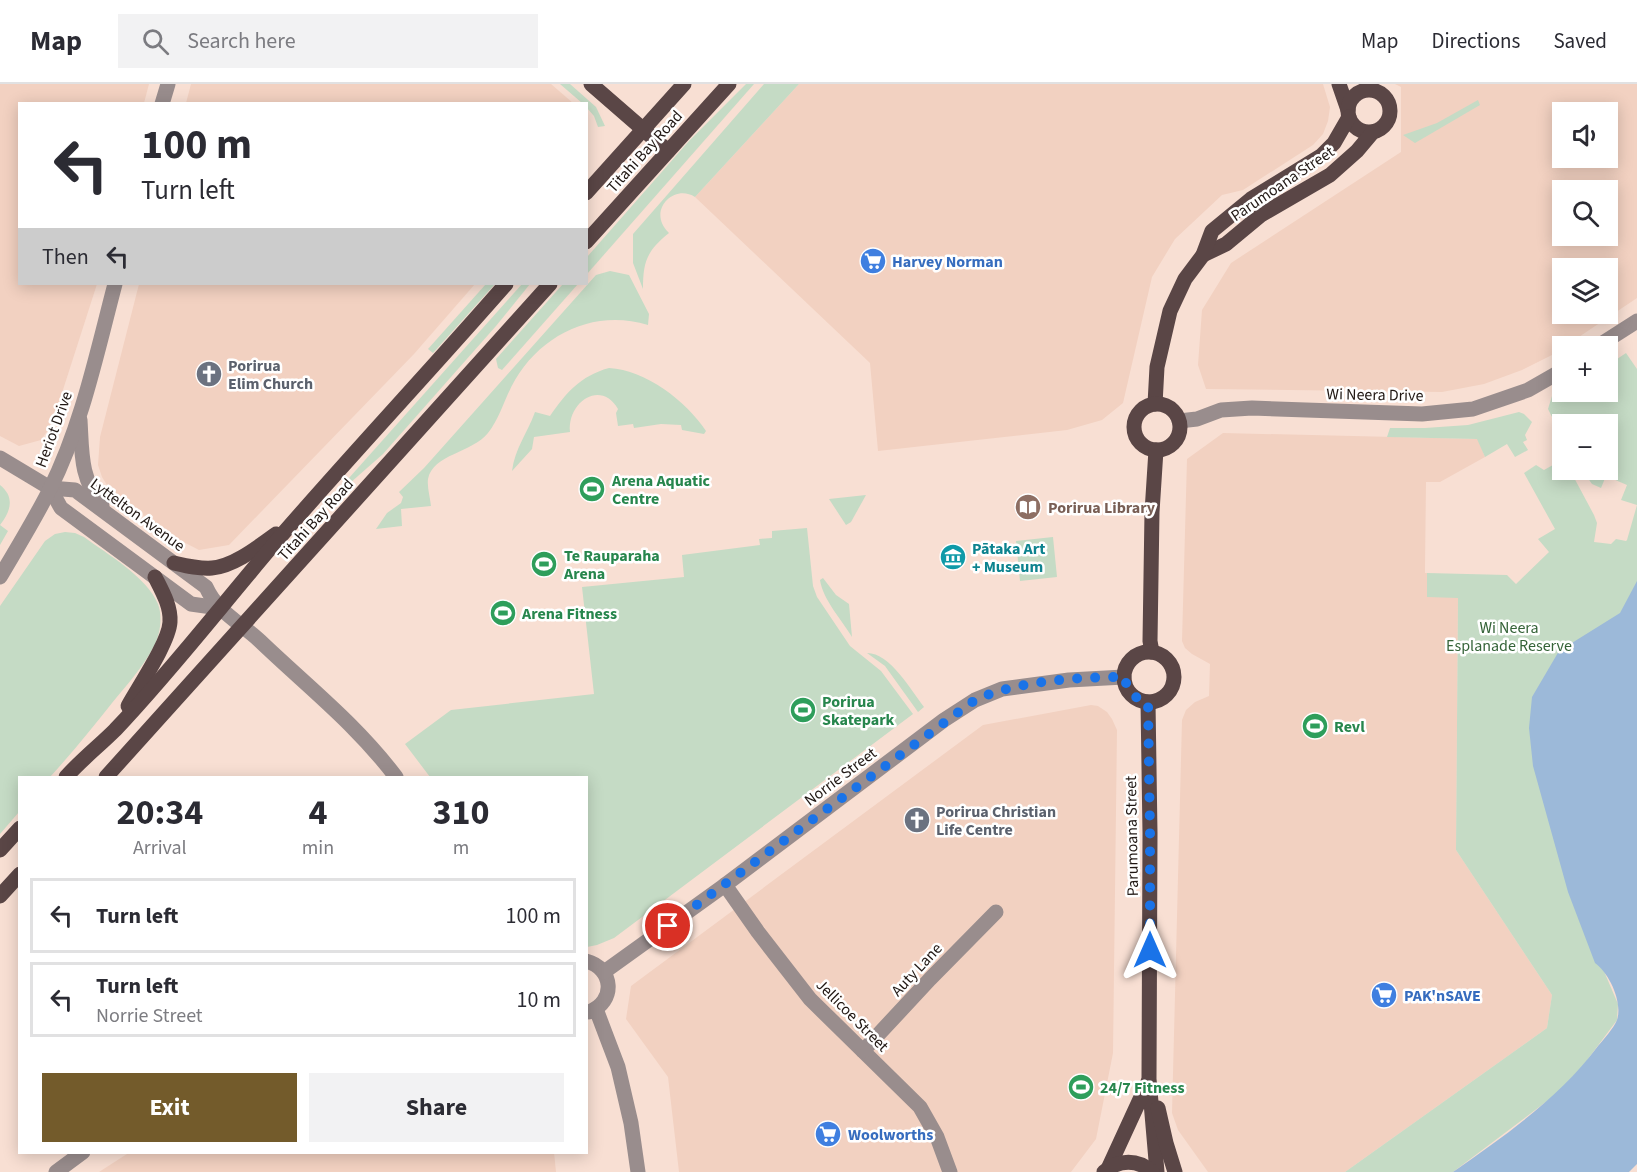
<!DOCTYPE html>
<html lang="en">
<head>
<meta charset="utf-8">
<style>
  :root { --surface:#fff; --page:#f2f2f3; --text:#2b2b33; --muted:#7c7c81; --line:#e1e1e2; --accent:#735b2b }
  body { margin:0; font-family:"Source Sans 3",sans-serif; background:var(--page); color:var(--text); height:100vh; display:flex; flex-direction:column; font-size:22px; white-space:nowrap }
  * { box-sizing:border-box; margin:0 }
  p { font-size:20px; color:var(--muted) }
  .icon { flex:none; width:33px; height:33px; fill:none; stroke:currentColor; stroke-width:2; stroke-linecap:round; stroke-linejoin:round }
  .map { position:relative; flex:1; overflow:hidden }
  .sheet { position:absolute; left:18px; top:692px; width:570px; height:378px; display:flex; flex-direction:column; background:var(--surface); border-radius:0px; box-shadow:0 3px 15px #0003 }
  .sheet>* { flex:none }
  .top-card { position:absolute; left:18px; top:18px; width:570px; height:183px; border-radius:0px; box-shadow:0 3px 15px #0003; background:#fff; color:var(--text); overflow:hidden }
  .fabs { position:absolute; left:1552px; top:18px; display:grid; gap:12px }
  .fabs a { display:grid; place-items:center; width:66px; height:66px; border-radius:0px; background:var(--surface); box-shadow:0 3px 15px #0003; font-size:30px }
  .pin { position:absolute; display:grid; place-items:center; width:51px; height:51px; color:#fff; margin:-26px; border:3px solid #fff; border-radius:50%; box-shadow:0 2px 6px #0007 }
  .me { position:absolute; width:66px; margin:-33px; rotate:0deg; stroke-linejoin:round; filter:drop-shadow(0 0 4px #0008) }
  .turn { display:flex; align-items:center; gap:21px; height:126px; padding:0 24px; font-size:27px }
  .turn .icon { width:78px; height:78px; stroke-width:2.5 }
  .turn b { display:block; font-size:42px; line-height:51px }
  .then { display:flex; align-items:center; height:57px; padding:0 24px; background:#0003; gap:12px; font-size:22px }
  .eta { display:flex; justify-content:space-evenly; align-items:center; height:102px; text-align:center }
  .eta b { font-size:36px; font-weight:700; line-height:42px }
  .primary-button { display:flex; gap:12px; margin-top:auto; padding:12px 24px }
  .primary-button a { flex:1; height:69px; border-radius:0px; background:var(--accent); color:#fff; font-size:24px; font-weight:700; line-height:69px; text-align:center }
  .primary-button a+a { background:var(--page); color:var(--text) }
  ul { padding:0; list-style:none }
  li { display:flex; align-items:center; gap:18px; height:75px; margin:0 12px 9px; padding:0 12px; border:3px solid var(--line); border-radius:0px }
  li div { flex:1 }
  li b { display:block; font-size:22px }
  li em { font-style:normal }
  header { display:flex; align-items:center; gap:36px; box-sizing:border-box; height:84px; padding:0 30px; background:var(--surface); border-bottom:2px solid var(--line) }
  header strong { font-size:28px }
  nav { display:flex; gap:33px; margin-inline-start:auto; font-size:21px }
  .search { width:420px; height:54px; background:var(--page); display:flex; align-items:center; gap:15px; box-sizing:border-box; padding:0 21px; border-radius:0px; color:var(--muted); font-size:22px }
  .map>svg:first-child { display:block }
  .built { fill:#f2d1c1; fill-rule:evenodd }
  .green { fill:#c5dbc5 }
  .water { fill:#9cb9d9 }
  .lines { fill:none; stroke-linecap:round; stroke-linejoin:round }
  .minor { stroke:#998d8d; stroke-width:15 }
  .major { stroke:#5a4646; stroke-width:15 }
  .route { stroke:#1a73e8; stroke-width:10; stroke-dasharray:0 18 }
  .labels { text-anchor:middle; stroke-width:5; stroke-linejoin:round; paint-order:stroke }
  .street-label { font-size:16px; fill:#201713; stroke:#fff }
  .shop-label { font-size:16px; font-weight:bold; fill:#366cbe; stroke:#fff; text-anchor:start }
  .worship-label { font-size:16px; font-weight:bold; fill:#5b616d; stroke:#fff; text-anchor:start }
  .leisure-label { font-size:16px; font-weight:bold; fill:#27864d; stroke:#fff; text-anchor:start }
  .education-label { font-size:16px; font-weight:bold; fill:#785e54; stroke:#fff; text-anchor:start }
  .culture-label { font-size:16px; font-weight:bold; fill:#0d838f; stroke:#fff; text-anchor:start }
  .park-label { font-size:16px; fill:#356338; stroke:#fff }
</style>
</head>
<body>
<header>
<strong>Map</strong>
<div class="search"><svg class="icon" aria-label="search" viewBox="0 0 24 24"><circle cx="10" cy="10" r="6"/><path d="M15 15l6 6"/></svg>Search here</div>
<nav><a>Map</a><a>Directions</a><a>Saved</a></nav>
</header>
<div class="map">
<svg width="1637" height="1088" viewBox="0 0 1637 1088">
  <rect width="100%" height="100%" fill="#f8dfd3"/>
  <g class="built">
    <polygon points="0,0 149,0 144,19 20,20 20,200 97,200 52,340 41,356 19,362 0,352"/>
    <polygon points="191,0 551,0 573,19 186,19"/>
    <polygon points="799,0 1323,0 1330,23 1328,37 1323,50 1313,61 1243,106 1222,111 1175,155 1152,193 1123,319 1102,336 1067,346 878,367 870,279 695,113"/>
    <path d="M1395 0H1637V214L1552 271 1522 286 1484 300 1442 308 1206 305 1198 281 1202 226 1231 179 1401 68V3ZM1563 28H1608V74H1563ZM1563 106H1608V152H1563ZM1563 184H1608V230H1563Z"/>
    <polygon points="139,200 475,200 414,270 229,461 199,466 168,450 128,420 110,406 102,393 98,381 100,353"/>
    <polygon points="1223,349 1478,355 1485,373 1440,398 1426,398 1425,484 1425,489 1427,489 1427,512 1458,513 1456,766 1552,911 1547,944 1345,1088 1208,1088 1178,1046 1172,1029 1182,636 1186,626 1195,618 1209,612 1210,580 1192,570 1185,564 1182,557 1187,375"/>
    <polygon points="1091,621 1098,622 1107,628 1112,635 1117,646 1113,969 1096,1055 1071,1088 679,1088 668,993 626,935 631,902 983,641"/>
    <polygon points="130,1068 554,1068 556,1088 99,1088"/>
  </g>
  <g class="green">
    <polygon points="560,0 570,0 596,23 605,42 598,43 594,32 587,24 586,20 582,19"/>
    <polygon points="746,0 754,0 587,190 587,173 689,57"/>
    <path d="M764 0H799L695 113C674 99 646 127 669 149 647 167 643 177 643 205L633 179V150Z"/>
    <polygon points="1478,16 1480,21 1415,59 1403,51 1437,39"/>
    <path d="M610 187 629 191 649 230 648 241C595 225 543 249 515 296 505 313 500 334 488 349 472 369 433 370 428 395 427 403 430 413 431 422L401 425 402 442 376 445 387 429 401 419 403 413 399 408 424 384 596 191Z"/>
    <polygon points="486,200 495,200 433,269 428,265"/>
    <polygon points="522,200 530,200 496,242 383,370 333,414 332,413"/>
    <polygon points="563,200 578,200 502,286 498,284 496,275"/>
    <polygon points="1626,269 1637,285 1637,874 1603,885 1618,920 1617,936 1582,983 1555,1011 1453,1088 1345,1088 1547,944 1552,911 1456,766 1458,514 1427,513 1427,489 1507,491 1516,500 1549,468 1538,455 1555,445 1524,389 1536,381 1544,386 1560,377 1563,378 1563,386 1569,386 1571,388 1594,431 1597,439 1594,458 1611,460 1616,455 1626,457 1627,456 1637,421 1621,416 1627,401 1606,392 1601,404 1592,400 1582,386 1608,386 1608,340 1563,340 1563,355 1548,325 1552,312 1556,310 1561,312 1568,308 1608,308 1608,281"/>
    <path d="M609 284C646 286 686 317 706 347L704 350 682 346 681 341 661 340 634 344 633 340 618 342 616 329 618 325C601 295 567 318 570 348L534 353 532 365 512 387C515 364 527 350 535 328L550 332C566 309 580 292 609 284Z"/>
    <polygon points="1519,328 1524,330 1532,338 1525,351 1527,356 1523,358 1528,366 1515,373 1507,360 1485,373 1477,355 1387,353 1390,344 1425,344 1468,341"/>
    <path d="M0 401C15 413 11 427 0 441L8 447 0 461Z"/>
    <polygon points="866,411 851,438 846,441 829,415"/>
    <polygon points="807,444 813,502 817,513 850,562 881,587 913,630 614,854 597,861 587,863 586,693 430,693 405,660 451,626 594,610 582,503 684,493 682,471 760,461 759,455 772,454 772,447"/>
    <path d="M65 448 75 449 84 453C107 470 147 493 158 520 163 533 160 552 153 564 142 584 126 602 112 619 92 644 72 669 50 693H20L19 728 0 750V522L45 457 55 450Z"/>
    <polygon points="1053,453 1057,493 1020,497 1016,457"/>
    <path d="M823 494 836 511 849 520 852 553C842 536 823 516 820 496Z"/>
    <path d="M867 569C890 569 911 606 924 623L918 628 885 582Z"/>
  </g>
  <path class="water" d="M1637 497V1080L1629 1088H1453C1506 1051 1559 1014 1598 962 1604 955 1613 945 1617 936 1623 918 1609 889 1595 879L1568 808 1533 682 1529 644 1532 613 1559 567 1620 529Z"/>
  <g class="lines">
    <g class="minor">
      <polyline points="162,20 168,0"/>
      <polyline points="1598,262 1637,237"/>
      <path d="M80 336C82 369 80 394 102 421"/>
      <polyline points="1179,337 1197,335 1221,326 1252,324 1422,330 1473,325 1528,306 1563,286"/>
      <path d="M0 374 50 404 75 406 206 503C217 528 241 539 260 557 308 603 355 639 396 693"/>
      <polyline points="50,404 61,424 191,520 219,524"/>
      <path d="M0 493C17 464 35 435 50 405 82 341 97 268 115 200"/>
      <polyline points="725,801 758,848 810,915 920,1023 937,1053 950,1088"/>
      <path d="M586 877C614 884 616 918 589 928"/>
      <polyline points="604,888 725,801 944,636 975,616 1002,605 1069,596 1124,593"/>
      <polyline points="596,925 618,983 631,1039 638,1088"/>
      <polyline points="863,967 930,895 996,828"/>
      <polyline points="56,1088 83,1068"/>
    </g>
    <g class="major">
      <polyline points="591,0 668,67"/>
      <polyline points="1339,0 1348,26"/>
      <circle cx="1369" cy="27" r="21"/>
      <polyline points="586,109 684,0"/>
      <polyline points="586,158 729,0"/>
      <polyline points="1203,171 1226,160 1261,131 1330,91 1357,67 1373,48"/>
      <polyline points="1155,320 1157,283 1170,227 1185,195 1203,171 1212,147 1251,115 1321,72 1334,59 1349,33"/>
      <circle cx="1157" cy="343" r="23"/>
      <path d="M174 479C187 482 199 485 212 484 234 482 258 463 276 450"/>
      <polyline points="1152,568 1150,557 1152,428 1156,366"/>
      <circle cx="1149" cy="593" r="25"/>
      <polyline points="1148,618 1150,749 1149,995 1157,1088"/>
      <path d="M128 622C139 602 169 558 170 538 171 522 162 507 155 493"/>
      <path d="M66 693C81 676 99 662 115 646 171 587 221 522 274 460 350 372 430 287 506 200"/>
      <polyline points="106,693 550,200"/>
      <polyline points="0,766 20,744"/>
      <polyline points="0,812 20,790"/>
      <polyline points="1158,1024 1166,1059 1175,1088"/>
      <polyline points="1108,1085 1148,998"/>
      <path d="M1104 1088C1119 1075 1138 1075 1152 1088"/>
    </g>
  </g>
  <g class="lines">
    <path class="route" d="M668 842 975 616C1016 597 1079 593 1125 593 1126 606 1134 615 1148 618L1150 749V866"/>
  </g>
  <defs>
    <symbol id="supermarket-disc" viewBox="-11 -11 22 22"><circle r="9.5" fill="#3f7fe0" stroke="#fff"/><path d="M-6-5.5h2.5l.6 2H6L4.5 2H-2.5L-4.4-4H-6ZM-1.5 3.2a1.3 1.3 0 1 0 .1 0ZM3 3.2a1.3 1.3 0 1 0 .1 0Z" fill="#fff"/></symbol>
    <symbol id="church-disc" viewBox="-11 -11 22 22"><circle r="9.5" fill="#6b7280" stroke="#fff"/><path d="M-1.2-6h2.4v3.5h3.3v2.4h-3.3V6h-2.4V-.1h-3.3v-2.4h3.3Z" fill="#fff"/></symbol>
    <symbol id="stadium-disc" viewBox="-11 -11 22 22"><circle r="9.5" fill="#2e9e5b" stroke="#fff"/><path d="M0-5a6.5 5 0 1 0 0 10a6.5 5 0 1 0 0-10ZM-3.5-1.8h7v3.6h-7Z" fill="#fff"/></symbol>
    <symbol id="library-disc" viewBox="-11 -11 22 22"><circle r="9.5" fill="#8d6e63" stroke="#fff"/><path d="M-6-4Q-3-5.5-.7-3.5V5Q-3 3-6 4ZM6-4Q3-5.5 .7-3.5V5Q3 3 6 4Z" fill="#fff"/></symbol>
    <symbol id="museum-disc" viewBox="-11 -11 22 22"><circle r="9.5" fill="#0f9aa8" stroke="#fff"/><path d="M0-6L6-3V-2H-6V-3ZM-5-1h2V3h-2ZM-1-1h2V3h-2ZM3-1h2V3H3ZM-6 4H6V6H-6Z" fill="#fff"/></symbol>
  </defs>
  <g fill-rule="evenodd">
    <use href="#supermarket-disc" x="858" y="162" width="30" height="30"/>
    <use href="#church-disc" x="194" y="275" width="30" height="30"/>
    <use href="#stadium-disc" x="577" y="390" width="30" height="30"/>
    <use href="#library-disc" x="1013" y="408" width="30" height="30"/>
    <use href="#museum-disc" x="938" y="458" width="30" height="30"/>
    <use href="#stadium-disc" x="529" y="465" width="30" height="30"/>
    <use href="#stadium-disc" x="488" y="514" width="30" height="30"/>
    <use href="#stadium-disc" x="788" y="611" width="30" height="30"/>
    <use href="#stadium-disc" x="1300" y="627" width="30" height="30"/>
    <use href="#church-disc" x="902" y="721" width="30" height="30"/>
    <use href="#supermarket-disc" x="1369" y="896" width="30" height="30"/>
    <use href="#stadium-disc" x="1066" y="988" width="30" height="30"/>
    <use href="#supermarket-disc" x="813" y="1035" width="30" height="30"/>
  </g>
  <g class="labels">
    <g class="street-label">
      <text transform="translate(644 67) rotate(-48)" y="6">Titahi Bay Road</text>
      <text transform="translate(1282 99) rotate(-34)" y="6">Parumoana Street</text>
      <text transform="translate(1375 310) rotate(1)" y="6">Wi Neera Drive</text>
      <text transform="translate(53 345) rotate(-70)" y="6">Heriot Drive</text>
      <text transform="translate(138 430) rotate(36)" y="6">Lyttelton Avenue</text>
      <text transform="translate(315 435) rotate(-48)" y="6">Titahi Bay Road</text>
      <text transform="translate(840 692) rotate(-37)" y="6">Norrie Street</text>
      <text transform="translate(1131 752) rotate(-91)" y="6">Parumoana Street</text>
      <text transform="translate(916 885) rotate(-47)" y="6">Auty Lane</text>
      <text transform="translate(853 931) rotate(45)" y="6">Jellicoe Street</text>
    </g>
    <g class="shop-label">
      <text x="892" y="183">Harvey Norman</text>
      <text x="1404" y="917">PAK'nSAVE</text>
      <text x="848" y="1056">Woolworths</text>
    </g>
    <g class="worship-label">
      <text x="228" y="287">Porirua<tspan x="228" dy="18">Elim Church</tspan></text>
      <text x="936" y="733">Porirua Christian<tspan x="936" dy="18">Life Centre</tspan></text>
    </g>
    <g class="leisure-label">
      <text x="612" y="402">Arena Aquatic<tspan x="612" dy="18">Centre</tspan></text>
      <text x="564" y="477">Te Rauparaha<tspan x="564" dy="18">Arena</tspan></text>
      <text x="522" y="535">Arena Fitness</text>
      <text x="822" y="623">Porirua<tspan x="822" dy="18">Skatepark</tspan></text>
      <text x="1334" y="648">Revl</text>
      <text x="1100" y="1009">24/7 Fitness</text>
    </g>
    <g class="education-label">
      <text x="1048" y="429">Porirua Library</text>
    </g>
    <g class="culture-label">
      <text x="972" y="470">Pātaka Art<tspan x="972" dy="18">+ Museum</tspan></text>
    </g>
    <g class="park-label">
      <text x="1509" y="549">Wi Neera<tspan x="1509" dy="18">Esplanade Reserve</tspan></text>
    </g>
  </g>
</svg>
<div class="fabs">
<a><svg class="icon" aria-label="sound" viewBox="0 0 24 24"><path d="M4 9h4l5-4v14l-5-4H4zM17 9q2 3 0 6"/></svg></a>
<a><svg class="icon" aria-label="search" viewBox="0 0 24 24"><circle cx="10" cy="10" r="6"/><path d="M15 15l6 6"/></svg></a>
<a><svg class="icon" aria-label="layers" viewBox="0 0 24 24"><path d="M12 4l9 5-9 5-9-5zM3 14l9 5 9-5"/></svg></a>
<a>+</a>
<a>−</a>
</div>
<div class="pin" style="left:668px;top:842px;background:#d93025"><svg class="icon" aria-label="arrive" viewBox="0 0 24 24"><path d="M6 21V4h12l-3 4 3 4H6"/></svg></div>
<svg class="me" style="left:1150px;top:866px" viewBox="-20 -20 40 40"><path d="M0-17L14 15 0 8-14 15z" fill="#1a73e8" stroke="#fff" stroke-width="4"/></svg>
<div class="top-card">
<div class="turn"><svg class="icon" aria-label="left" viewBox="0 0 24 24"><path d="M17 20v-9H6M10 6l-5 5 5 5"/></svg><div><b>100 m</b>Turn left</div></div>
<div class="then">Then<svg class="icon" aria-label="left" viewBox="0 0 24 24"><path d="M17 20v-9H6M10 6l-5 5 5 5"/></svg></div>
</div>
<section class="sheet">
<div class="eta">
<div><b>20:34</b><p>Arrival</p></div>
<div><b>4</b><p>min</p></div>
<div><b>310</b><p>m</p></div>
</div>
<ul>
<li><svg class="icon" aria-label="left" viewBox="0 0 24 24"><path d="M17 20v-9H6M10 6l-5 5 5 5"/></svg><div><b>Turn left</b></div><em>100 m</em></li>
<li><svg class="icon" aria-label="left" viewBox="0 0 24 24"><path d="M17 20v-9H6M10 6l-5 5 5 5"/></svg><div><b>Turn left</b><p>Norrie Street</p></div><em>10 m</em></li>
</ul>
<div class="primary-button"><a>Exit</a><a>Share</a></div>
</section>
</div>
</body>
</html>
